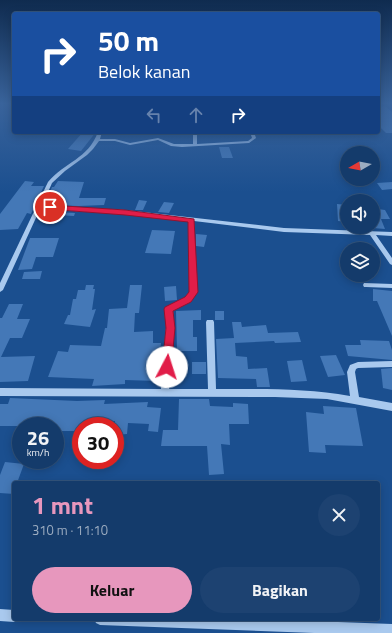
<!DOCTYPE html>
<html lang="id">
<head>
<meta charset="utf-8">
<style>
  :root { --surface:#143b6b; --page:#1d4271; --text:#f1f3f6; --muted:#9dadc1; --line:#33557e; --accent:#e797bd }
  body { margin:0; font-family:"Titillium Web",sans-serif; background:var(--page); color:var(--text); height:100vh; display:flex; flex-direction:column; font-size:15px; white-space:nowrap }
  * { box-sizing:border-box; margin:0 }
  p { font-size:13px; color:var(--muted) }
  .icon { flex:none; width:22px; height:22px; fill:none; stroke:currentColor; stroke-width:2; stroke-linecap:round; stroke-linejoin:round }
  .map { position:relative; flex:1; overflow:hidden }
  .sheet { position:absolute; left:12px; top:481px; width:368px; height:140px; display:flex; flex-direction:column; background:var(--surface); border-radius:4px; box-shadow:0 2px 10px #0003,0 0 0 1px var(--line) }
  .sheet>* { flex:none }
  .guide { position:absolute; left:12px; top:12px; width:368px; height:122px; border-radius:4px; box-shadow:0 2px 10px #0003,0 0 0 1px var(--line); background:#1a4fa0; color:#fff; overflow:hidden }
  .needle { width:26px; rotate:261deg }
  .fabs { position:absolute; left:340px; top:146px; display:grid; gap:8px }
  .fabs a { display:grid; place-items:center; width:40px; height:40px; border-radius:50%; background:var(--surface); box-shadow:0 2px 10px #0003,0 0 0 1px var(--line); font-size:20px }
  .speed { position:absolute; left:12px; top:417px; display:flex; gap:8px; font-size:20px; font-weight:700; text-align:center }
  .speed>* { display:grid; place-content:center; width:52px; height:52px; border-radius:50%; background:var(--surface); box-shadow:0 2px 10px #0003,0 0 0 1px var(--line); line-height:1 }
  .speed small { font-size:10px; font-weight:400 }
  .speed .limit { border:6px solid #d22; background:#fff; color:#111 }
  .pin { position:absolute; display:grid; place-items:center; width:34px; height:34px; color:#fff; margin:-17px; border:2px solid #fff; border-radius:50%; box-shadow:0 1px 4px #0007 }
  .me { position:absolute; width:44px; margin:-22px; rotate:5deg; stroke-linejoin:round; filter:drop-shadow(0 0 3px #0008) }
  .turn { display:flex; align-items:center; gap:14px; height:84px; padding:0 20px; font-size:18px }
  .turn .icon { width:52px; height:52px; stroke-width:2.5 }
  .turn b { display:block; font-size:28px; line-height:34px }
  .lanes { display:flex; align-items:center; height:38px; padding:0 20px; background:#0003; justify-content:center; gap:20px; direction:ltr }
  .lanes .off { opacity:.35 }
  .round { display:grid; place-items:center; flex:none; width:42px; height:42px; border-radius:21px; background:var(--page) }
  .summary { display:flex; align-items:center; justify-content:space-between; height:68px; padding:0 20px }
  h1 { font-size:24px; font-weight:700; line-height:30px; color:var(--accent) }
  .cta { display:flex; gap:8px; margin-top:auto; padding:8px 20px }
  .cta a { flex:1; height:46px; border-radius:24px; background:var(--accent); color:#111; font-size:16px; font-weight:700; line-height:46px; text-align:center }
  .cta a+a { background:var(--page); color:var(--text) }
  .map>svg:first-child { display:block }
  .building { fill:#4478b7 }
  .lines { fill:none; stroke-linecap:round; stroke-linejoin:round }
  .minor { fill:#a9c9ee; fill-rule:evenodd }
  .route { fill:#e11d48; stroke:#92132f }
</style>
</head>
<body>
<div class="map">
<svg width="392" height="633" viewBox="0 0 392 633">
  <rect width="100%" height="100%" fill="#1b4f8f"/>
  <g class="building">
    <polygon points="385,106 392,112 392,133 386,133 378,125 378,107"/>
    <polygon points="83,132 96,132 81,151 68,149"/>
    <polygon points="219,147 229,147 233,158 222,158"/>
    <polygon points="25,181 34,182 31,186 44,186 31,214 27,213 18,229 0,230 0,214"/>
    <polygon points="58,181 84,182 79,198 106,198 104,205 79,206 44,205 52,187 54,187"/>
    <polygon points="392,182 392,189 382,190 377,183"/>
    <polygon points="373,199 378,209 385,210 390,219 381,219 385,229 373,228"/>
    <polygon points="139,200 147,201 143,210 135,210"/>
    <polygon points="164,202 174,203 169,213 158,212"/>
    <polygon points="337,204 347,205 347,222 338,221"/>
    <polygon points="41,211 75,213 74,216 39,214"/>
    <polygon points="152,230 175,231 171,254 145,253"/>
    <polygon points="196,234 207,235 204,247 196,246"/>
    <polygon points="30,238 59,238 53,257 36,257 32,269 18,270"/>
    <polygon points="42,271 40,279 22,279 24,272"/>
    <polygon points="86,285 94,285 93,289 95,289 92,310 96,309 90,327 64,324 68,315 70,315 73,299 76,299 78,290 85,290"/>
    <polygon points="130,285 142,285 139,313 135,313 134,332 153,331 153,343 161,343 157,381 125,380 125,384 92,386 94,379 48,377 58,351 68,352 70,345 101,346 105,328 107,328 109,309 127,308"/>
    <polygon points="176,286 177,300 165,301 164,287"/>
    <polygon points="373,289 392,291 392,336 377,301 373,301"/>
    <polygon points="9,304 23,304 17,319 30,319 22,338 10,338 1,357 35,356 28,381 0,382 0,318 2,318"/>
    <polygon points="201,310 201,320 193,320 193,337 197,337 197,351 177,351 176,311"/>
    <rect x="215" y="311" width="9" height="9"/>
    <polygon points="232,322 241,322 242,327 266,325 268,333 298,332 301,342 275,343 274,341 235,343 236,356 247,357 248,369 267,368 270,387 257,387 256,379 218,378 216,339 234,338"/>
    <polygon points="360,340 389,341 392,350 392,360 348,356 345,345 361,345"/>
    <polygon points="336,355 345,375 328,377 320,356"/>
    <polygon points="302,360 307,381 291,382 287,361"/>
    <rect x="192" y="362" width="14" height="12"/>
    <polygon points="392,368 392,390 383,388 381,369"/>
    <polygon points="10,398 77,401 105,400 104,404 148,402 147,407 161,408 158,432 148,431 149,424 128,423 127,434 115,435 115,421 100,422 99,426 81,426 81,431 55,431 55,426 0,426 0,404 8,404"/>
    <polygon points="179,399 209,399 210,406 233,407 233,403 248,404 249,424 229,424 230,445 221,444 224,474 209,475 207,446 161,446 163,430 178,430"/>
    <polygon points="323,406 356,408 363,446 325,445 326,453 309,452 306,412 324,414"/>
    <polygon points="5,462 24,464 17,483 14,483 14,494 0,493 0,475"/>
  </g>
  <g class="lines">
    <g class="minor">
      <path d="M98 132H102L100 139H115L130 143 158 138 174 144H193V132H197V144L248 141 252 138 250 132H254L256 138 249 143 182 147 171 146 158 140 130 145 115 141H99L93 149 87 155 65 171 52 183 42 206 125 210 284 228 392 232V236L376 235 392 258V265L390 264 370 235 284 232 194 221 196 292 190 301 173 310 174 328 169 389H208L206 322 207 320H213L214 322 216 389C261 389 306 388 350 396L347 372 350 365 358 362 392 361V367L358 368 356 369 355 372 359 397 392 403V411L327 399 275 397 0 396V388L161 389 166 328V309L167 307 186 297 190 292 188 221 125 214 40 209 3 290 0 292V283L48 182C65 162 88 159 98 132Z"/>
      <polygon points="364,283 392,284 392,288 366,287 364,287 363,285"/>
      <polygon points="0,609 14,610 14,619 19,619 18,620 14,622 0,621"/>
      <polygon points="94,619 257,619 392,624 392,633 314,633 100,625 96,623"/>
    </g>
  </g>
  <linearGradient id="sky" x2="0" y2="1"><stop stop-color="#0f2b4f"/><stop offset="0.54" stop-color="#39639b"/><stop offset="1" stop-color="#39639b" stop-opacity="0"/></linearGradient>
  <rect width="392" height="192" fill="url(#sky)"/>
  <polygon class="route" points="50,205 125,210 194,219 198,292 191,302 173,311 175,328 171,370 167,371 163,370 162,367 166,328 164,309 165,307 185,297 189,292 188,222 125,215 47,209 47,206"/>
</svg>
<div class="fabs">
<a><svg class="needle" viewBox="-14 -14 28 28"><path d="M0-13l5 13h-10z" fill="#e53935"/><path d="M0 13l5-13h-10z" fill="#9dadc1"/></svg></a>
<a><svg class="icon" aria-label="sound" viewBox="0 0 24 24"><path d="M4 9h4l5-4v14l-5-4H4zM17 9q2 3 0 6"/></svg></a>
<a><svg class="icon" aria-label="layers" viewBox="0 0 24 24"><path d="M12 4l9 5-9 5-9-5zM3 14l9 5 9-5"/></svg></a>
</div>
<div class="speed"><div>26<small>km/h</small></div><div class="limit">30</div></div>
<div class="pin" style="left:50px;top:207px;background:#d93025"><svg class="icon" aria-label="arrive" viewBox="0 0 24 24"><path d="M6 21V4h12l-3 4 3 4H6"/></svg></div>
<svg class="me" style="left:167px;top:367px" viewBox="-20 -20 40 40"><circle r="19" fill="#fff"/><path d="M0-13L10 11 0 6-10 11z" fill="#e11d48"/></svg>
<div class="guide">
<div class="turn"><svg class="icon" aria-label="right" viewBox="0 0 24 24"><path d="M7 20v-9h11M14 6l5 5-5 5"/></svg><div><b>50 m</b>Belok kanan</div></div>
<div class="lanes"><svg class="icon off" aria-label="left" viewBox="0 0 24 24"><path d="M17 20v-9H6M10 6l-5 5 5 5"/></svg><svg class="icon off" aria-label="ahead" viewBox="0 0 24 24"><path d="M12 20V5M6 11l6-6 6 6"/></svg><svg class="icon" aria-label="right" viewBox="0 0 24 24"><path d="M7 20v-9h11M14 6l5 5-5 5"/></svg></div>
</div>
<section class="sheet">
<div class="summary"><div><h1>1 mnt</h1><p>310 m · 11:10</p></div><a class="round"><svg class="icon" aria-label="close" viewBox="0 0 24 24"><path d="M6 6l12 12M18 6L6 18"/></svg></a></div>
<div class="cta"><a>Keluar</a><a>Bagikan</a></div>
</section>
</div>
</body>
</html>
